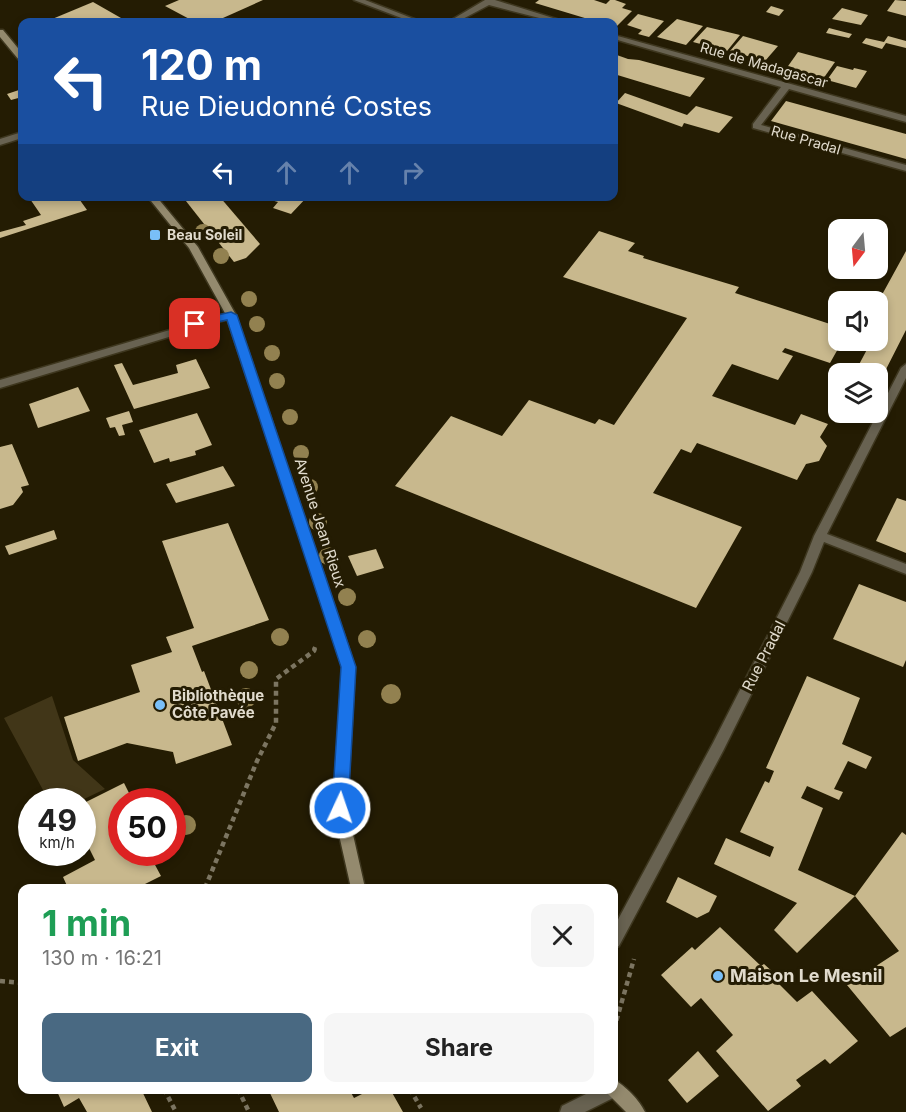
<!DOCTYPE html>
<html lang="en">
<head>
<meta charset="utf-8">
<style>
  :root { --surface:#fff; --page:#f6f6f6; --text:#222; --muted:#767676; --accent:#496982 }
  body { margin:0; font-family:Inter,sans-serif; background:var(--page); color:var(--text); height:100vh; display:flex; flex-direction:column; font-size:22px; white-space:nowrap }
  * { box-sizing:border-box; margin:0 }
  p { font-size:20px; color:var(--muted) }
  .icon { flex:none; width:33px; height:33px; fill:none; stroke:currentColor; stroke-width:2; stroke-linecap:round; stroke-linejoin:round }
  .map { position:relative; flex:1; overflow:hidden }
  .side { position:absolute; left:18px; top:884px; width:600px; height:210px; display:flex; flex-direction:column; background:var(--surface); border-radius:12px; box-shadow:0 3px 9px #0003 }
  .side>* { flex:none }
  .banner { position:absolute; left:18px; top:18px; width:600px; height:183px; border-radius:12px; box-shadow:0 3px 9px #0003; background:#1a4fa0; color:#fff; overflow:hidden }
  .needle { width:39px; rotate:196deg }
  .tools { position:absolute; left:828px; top:219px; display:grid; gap:12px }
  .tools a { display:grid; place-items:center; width:60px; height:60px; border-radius:12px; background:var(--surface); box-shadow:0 3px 9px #0003; font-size:30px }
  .speed { position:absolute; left:18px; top:788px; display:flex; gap:12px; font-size:30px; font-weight:700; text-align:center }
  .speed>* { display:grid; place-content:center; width:78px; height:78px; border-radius:50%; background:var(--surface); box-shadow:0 3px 9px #0003; line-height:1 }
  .speed small { font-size:15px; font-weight:400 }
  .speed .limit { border:9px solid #d22; background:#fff; color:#111 }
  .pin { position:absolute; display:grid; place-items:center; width:51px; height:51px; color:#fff; margin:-26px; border-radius:12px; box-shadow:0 3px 9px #0006 }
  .me { position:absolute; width:66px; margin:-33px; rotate:3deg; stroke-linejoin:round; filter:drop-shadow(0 0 4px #0008) }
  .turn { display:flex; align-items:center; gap:21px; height:126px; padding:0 24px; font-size:27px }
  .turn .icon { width:78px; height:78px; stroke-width:2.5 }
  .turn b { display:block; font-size:42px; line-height:51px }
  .lanes { display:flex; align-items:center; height:57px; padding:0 24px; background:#0003; justify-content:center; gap:30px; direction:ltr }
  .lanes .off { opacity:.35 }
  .round { display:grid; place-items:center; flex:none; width:63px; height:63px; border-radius:12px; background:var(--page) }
  .headline { display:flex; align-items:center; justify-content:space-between; height:102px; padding:0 24px }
  h1 { font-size:36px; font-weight:700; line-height:45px; color:#1e9e55 }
  .button { display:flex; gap:12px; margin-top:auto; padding:12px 24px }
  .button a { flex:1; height:69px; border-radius:12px; background:var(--accent); color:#fff; font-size:24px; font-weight:700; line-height:69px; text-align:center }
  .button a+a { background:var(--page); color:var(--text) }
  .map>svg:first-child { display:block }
  .green { fill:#413618 }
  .building { fill:#c8b88d }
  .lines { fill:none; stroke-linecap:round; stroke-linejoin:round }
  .street-casing { stroke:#3e371f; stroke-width:3 }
  .secondary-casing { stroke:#3e371f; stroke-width:3 }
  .path-far1 { stroke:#7c7561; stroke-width:4; stroke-dasharray:4.5 3; stroke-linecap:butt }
  .path { stroke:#7c7561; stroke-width:4.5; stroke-dasharray:5 4; stroke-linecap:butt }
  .street { fill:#686251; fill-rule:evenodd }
  .secondary { fill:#948a6e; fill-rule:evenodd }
  .tree { fill:#928150 }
  .route { fill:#1a73e8; stroke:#114b97; stroke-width:1.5 }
  .poi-dot { fill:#79bff8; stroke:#241c03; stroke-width:2 }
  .labels { text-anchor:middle; stroke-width:6; stroke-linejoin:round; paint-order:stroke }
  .far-street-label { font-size:14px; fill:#e1dbcd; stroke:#241c03 }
  .far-poi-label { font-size:14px; font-weight:bold; fill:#e1dbcd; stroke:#241c03; text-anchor:start }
  .street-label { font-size:15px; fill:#e1dbcd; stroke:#241c03 }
  .poi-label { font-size:15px; font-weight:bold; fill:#e1dbcd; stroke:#241c03; text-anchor:start }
  .near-poi-label { font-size:18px; font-weight:bold; fill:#e1dbcd; stroke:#241c03; text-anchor:start }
</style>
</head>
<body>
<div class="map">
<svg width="906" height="1112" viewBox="0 0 906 1112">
  <rect width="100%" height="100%" fill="#241c03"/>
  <polygon class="green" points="52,696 73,760 105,789 80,801 49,801 4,718"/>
  <g class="building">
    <polygon points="179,0 263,0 214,22 195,22 165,6"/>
    <polygon points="539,0 594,0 606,4 610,0 615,0 626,4 622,8 632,11 615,28 614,22 598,22 535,3"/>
    <polygon points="895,0 906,1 906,16 887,11"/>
    <polygon points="93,2 128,22 45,22"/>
    <polygon points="771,6 784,10 779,16 766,12"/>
    <polygon points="842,8 868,15 861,25 832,19"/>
    <polygon points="638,14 664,21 649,37 638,34 642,30 627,25"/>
    <polygon points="677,19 703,26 686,45 657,37"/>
    <polygon points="707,27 740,35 727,51 693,42"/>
    <polygon points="829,28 852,34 849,38 826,33"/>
    <polygon points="743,36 778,46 765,61 730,51"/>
    <polygon points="888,36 906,41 906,48 886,43 882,49 862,43 866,38 884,42"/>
    <polygon points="798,52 835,62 823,79 786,69"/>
    <polygon points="614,54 628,59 639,60 705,78 690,97 614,74"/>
    <polygon points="837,66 853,70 854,68 867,71 856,88 827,80"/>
    <polygon points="22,89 22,97 11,100 7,94"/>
    <polygon points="625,93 687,115 696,106 733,117 719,133 684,123 682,127 616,103"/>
    <polygon points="786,101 906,134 906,159 771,121"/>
    <polygon points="28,196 77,196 87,210 0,238 0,232 26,225 23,221 41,215"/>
    <polygon points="182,196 219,196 260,244 246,258 234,262"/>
    <polygon points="269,196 308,196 291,214 273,208 278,202 267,199"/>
    <polygon points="599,231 635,243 628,251 644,256 643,258 739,287 735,293 830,324 835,331 832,336 838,338 838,340 843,340 830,363 785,348 782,352 793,356 778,380 732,364 712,396 795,425 801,414 828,424 820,437 827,446 819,461 806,464 797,480 697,443 691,453 681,449 653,493 742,527 696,608 395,486 451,416 502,436 529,400 595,424 599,419 614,425 687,318 563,277"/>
    <polygon points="906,251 906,330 878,385 878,374 854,374 872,340 878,340 878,302"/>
    <polygon points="208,330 214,345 196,349 192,335"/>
    <polygon points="196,359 210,388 134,409 114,365 122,363 133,385 178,373 176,365"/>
    <polygon points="78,387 90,411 38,428 29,404"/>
    <polygon points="129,411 133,422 122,425 125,435 119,436 115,427 110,428 106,418"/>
    <polygon points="197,413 212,445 195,451 196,455 170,462 169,458 154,463 139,430"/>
    <polygon points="12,444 29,485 21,487 23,492 13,505 0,509 0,447"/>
    <polygon points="223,466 235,486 176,503 166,484"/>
    <polygon points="897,498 906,501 906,553 876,541"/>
    <polygon points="228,523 269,620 192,646 202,672 204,671 232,745 176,764 173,752 127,743 78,761 64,717 140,692 131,665 172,652 166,637 194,628 162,541"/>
    <polygon points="54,530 57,539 9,555 5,546"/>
    <polygon points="376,549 384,568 357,576 348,556"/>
    <polygon points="859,584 906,602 906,660 903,667 833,639"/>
    <polygon points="807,676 860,698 842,744 872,757 866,769 848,761 834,789 843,792 839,800 807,786 801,798 823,808 798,870 855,896 902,832 906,835 906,1027 890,1037 847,985 899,951 855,896 797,953 774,930 797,903 714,864 726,838 770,857 774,847 740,832 765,781 769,783 774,771 766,768"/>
    <polygon points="124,783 133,801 122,801 122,852 148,852 161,876 137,888 68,888 63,877 95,860 85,840 82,841 82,804"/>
    <polygon points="678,877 717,896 709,912 697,918 666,902"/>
    <polygon points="720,927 761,966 764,964 775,974 772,977 797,1002 812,991 858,1041 830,1064 825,1059 796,1080 801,1086 768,1111 716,1051 733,1035 701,998 691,1007 661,975 692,947 695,950"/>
    <polygon points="698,1051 719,1076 687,1103 668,1080"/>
    <polygon points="56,1089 141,1089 152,1112 87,1112 79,1098 64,1107"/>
    <polygon points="268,1089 349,1089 354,1098 372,1089 390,1089 403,1112 279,1112"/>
  </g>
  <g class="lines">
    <defs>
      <g id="street">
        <polygon points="354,0 365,0 422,22 412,22"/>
        <polygon points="485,0 495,0 566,22 555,22 489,5 457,22 448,22"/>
        <polygon points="614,35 906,116 906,122 789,89 761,125 906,165 906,171 753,128 753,124 781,87 614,39"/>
        <polygon points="22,132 22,138 0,145 0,139"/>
        <polygon points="231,312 236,315 235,317 0,388 0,380"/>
        <polygon points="906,364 906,378 827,534 906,564 906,574 824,542 812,572 723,751 619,946 614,948 614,927 713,743 800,572 814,536 901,368"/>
        <polygon points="614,1081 619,1083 621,1089 619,1095 585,1112 560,1112 562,1106 596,1089 614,1089"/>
      </g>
      <g id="secondary">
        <polygon points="0,30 3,30 22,53 22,60 19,60 0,37"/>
        <polygon points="147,196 156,196 198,247 236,315 355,667 347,808 365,888 351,888 333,808 343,667 226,315 189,248"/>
        <path d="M614 1080C625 1085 640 1101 645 1112H626L608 1094 606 1089H614Z"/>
      </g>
    </defs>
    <use href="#street" class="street-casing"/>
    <use href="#secondary" class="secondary-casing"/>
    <polyline class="path-far1" points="314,650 315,647"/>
    <g class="path">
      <polyline points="205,888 257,761 276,723 276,679 314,651 315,648"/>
      <polyline points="0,981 22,983"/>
      <polyline points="614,1029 634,959"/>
      <polyline points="164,1089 176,1112"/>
      <polyline points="238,1089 249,1112"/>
      <polyline points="410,1089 421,1108"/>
    </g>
    <use href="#street" class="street"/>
    <use href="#secondary" class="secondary"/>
  </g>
  <g class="tree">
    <circle cx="203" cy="232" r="8"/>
    <circle cx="221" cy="256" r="8"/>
    <circle cx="249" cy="299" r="8"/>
    <circle cx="257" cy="324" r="8"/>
    <circle cx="272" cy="353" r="8"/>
    <circle cx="277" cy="381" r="8"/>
    <circle cx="290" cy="417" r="8"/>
    <circle cx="301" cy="453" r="8"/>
    <circle cx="310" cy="487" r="8"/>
    <circle cx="318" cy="522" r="9"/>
    <circle cx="328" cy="556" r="9"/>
    <circle cx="347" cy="597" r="9"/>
    <circle cx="280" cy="637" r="9"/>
    <circle cx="367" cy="639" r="9"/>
    <circle cx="249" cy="670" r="9"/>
    <circle cx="391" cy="694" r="10"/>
    <circle cx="246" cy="698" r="10"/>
    <circle cx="186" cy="825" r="10"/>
  </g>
  <polygon class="route" points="231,312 237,315 356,667 348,808 346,813 340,815 335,813 332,808 341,667 227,320 195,327 190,324 191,321"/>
  <g class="poi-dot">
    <rect x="149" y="229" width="12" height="12" rx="3"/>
    <circle cx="160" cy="705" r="6"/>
    <circle cx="718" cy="976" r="6"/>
  </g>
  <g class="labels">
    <g class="far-street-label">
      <text transform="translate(764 65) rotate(16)" y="5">Rue de Madagascar</text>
      <text transform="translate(806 140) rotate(16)" y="5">Rue Pradal</text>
    </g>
    <g class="far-poi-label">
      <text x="167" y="240">Beau Soleil</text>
    </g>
    <g class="street-label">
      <text transform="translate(320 523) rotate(72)" y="5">Avenue Jean Rieux</text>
      <text transform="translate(764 656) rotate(-63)" y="5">Rue Pradal</text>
    </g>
    <g class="poi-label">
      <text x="172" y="701">Bibliothèque<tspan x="172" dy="17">Côte Pavée</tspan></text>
    </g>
    <g class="near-poi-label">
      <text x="730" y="982">Maison Le Mesnil</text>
    </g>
  </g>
</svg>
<div class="tools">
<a><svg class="needle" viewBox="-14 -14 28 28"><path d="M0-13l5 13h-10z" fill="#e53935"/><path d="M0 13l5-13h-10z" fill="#767676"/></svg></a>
<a><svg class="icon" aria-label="sound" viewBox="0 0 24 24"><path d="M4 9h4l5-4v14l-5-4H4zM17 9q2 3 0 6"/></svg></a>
<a><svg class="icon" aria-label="layers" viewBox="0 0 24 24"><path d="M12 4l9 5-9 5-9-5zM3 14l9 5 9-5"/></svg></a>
</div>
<div class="speed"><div>49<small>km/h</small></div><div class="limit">50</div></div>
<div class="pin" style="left:195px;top:324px;background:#d93025"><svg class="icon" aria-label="arrive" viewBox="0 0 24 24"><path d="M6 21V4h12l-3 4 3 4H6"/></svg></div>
<svg class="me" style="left:340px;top:808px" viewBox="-20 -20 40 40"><circle r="17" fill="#1a73e8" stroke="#fff" stroke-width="3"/><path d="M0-11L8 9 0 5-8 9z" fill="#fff"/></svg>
<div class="banner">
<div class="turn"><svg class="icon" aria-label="left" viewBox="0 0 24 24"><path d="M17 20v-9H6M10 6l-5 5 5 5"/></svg><div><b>120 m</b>Rue Dieudonné Costes</div></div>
<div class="lanes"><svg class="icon" aria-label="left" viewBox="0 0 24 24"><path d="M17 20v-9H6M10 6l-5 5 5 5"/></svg><svg class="icon off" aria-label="ahead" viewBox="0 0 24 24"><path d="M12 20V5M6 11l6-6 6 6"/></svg><svg class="icon off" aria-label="ahead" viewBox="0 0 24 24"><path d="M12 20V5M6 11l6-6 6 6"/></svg><svg class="icon off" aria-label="right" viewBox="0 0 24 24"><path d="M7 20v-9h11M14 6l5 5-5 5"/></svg></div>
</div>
<section class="side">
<div class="headline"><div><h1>1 min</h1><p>130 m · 16:21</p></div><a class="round"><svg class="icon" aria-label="close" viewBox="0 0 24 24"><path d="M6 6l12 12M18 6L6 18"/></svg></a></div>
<div class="button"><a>Exit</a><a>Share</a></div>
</section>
</div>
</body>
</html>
